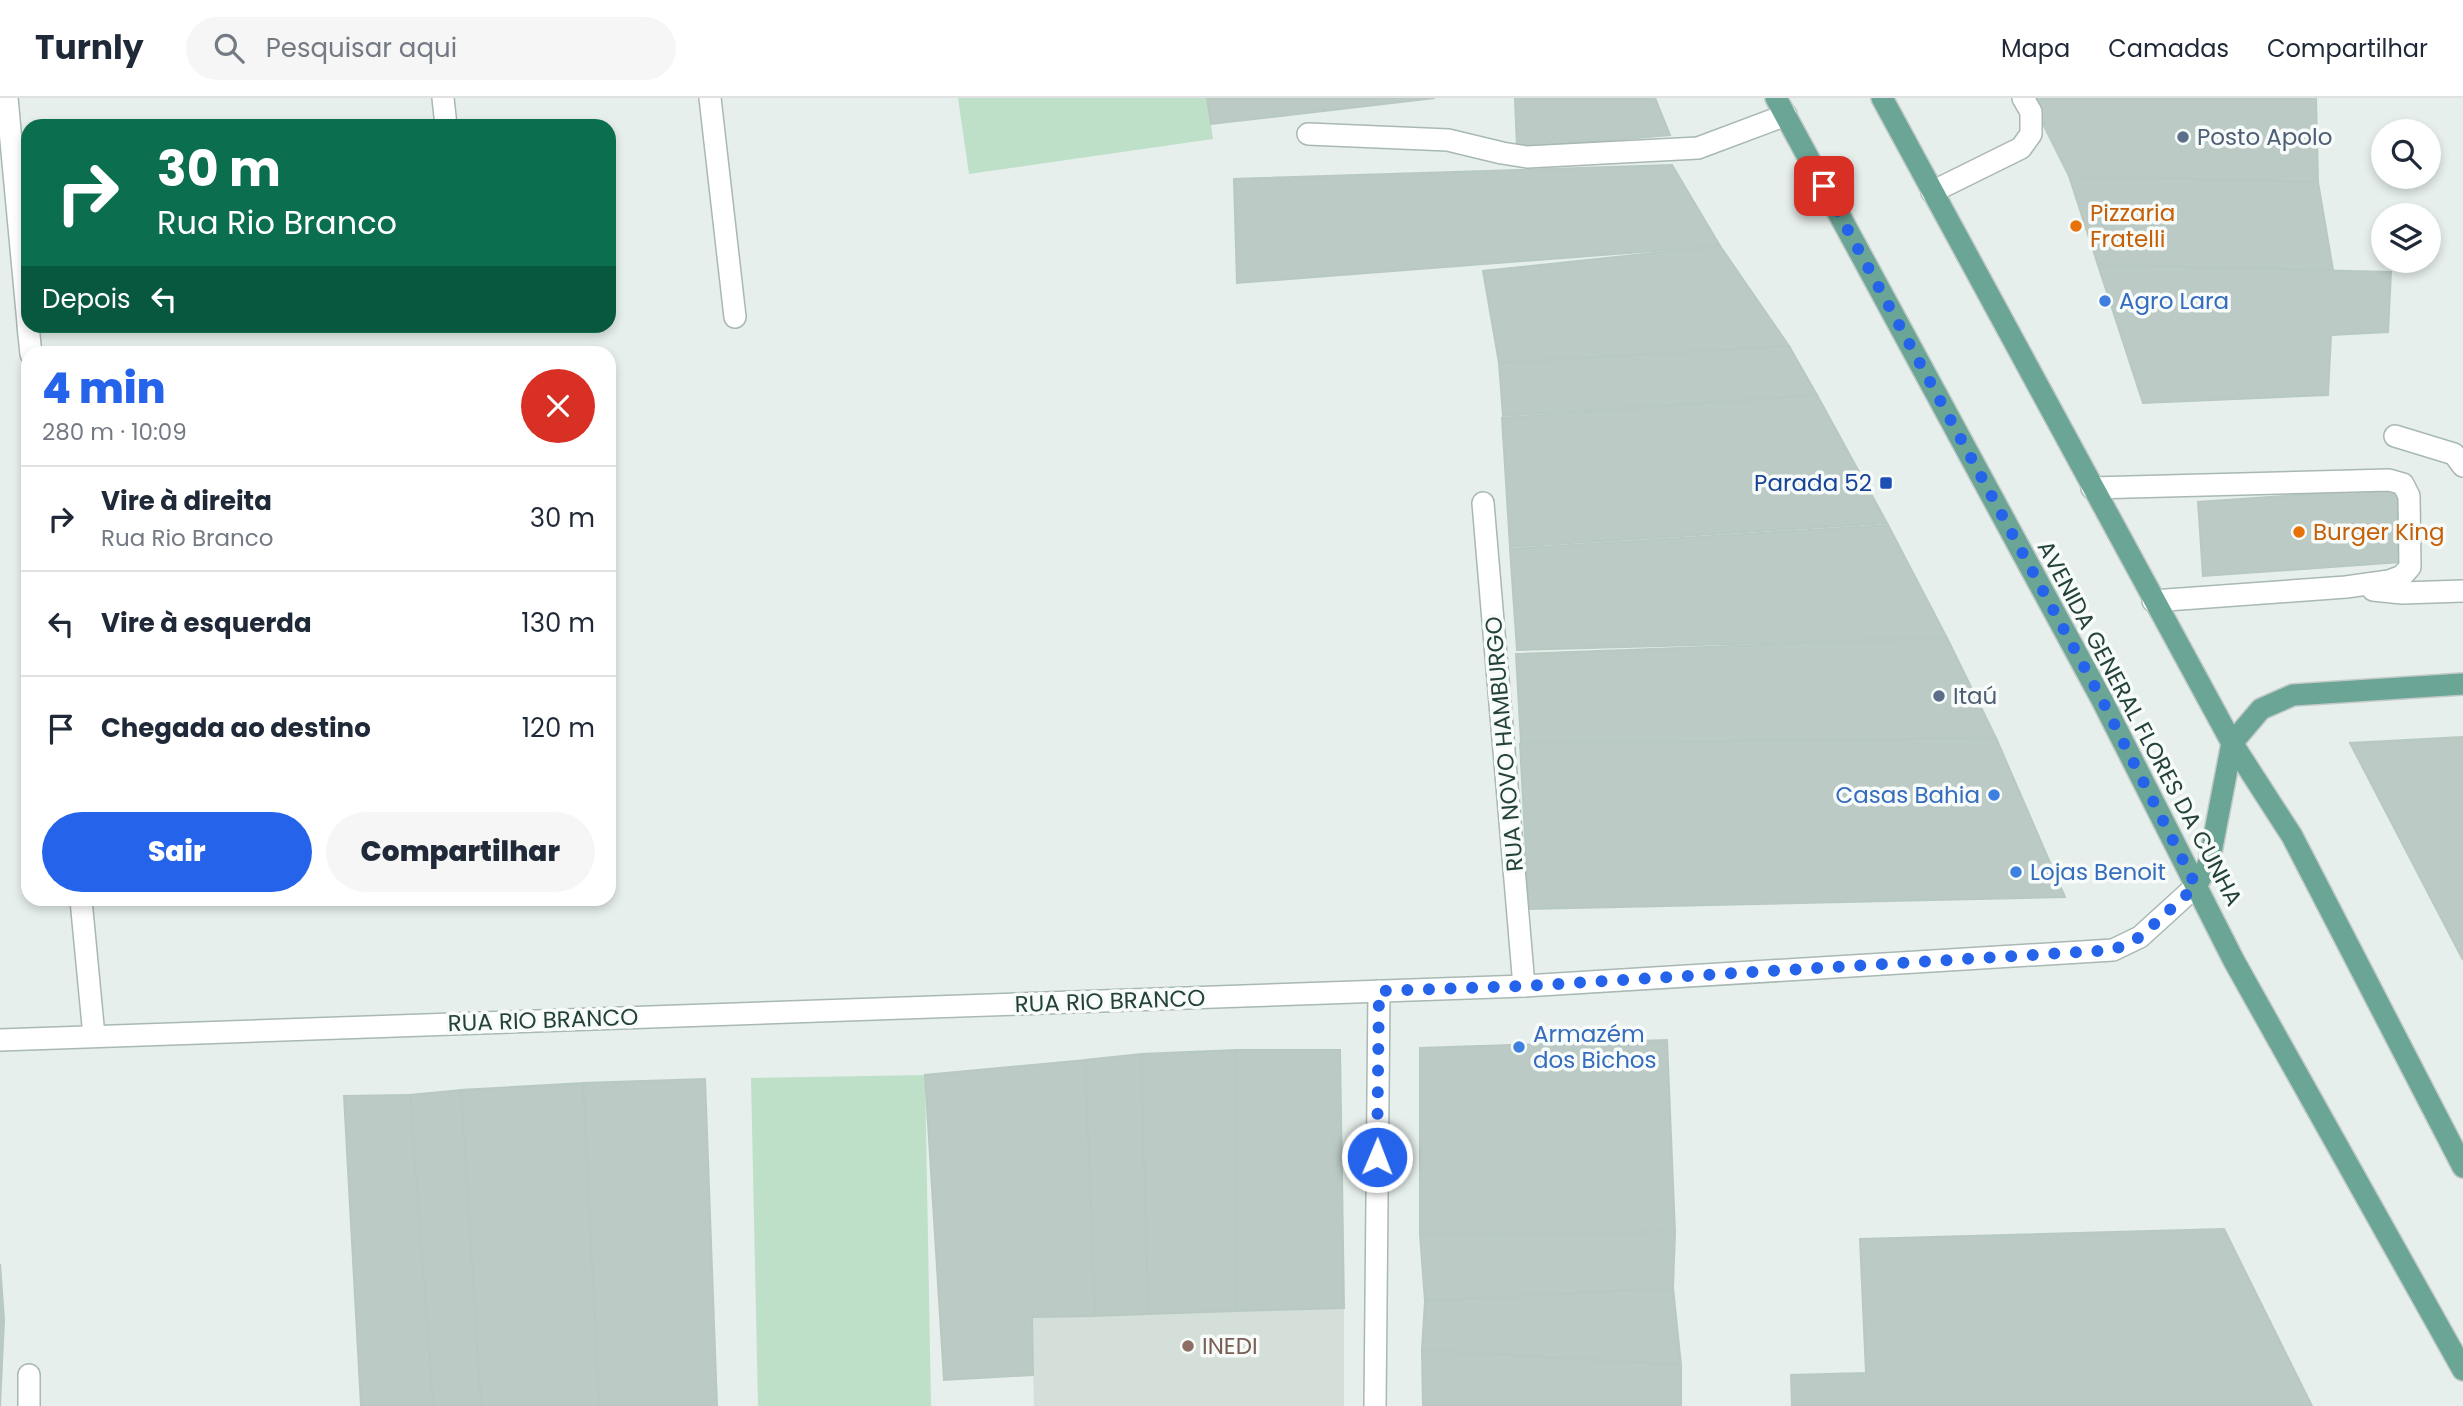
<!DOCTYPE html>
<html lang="pt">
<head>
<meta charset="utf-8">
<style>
  :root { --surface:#fff; --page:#f6f6f7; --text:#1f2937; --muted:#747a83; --line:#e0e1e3; --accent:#2563eb }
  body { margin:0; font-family:Poppins,sans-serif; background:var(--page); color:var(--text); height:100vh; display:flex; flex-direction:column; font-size:26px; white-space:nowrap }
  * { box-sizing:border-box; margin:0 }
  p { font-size:23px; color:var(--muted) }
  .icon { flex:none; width:38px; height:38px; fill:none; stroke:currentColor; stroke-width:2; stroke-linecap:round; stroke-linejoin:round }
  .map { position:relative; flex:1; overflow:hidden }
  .details { position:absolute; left:21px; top:248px; width:595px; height:560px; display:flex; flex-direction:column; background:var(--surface); border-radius:21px; box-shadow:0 4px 10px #0003 }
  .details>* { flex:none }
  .top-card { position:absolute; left:21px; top:21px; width:595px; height:214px; border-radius:21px; box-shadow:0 4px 10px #0003; background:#0b6e4f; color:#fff; overflow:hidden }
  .buttons { position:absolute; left:2371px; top:21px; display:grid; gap:14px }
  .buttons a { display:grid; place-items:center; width:70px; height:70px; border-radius:50%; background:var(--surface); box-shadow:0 4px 10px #0003; font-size:35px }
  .pin { position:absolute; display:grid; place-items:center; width:60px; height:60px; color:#fff; margin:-30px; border-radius:14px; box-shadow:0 4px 10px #0006 }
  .me { position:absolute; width:77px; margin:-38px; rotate:1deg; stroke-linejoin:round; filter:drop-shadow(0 0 5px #0008) }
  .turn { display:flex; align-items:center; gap:24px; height:147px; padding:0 21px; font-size:32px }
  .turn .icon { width:91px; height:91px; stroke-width:2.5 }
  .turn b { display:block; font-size:49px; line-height:60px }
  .then { display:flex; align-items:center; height:66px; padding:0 21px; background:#0003; gap:14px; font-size:26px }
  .round { display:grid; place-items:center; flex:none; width:74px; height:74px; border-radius:37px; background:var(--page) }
  .headline { display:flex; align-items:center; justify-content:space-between; height:119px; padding:0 21px }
  h1 { font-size:42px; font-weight:800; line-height:52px; color:var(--accent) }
  .primary-button { display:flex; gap:14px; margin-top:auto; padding:14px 21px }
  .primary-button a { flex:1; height:80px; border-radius:42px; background:var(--accent); color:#fff; font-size:28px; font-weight:800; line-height:80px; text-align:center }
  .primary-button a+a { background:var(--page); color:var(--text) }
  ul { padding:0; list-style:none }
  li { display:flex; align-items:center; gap:21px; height:105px; padding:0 21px; border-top:2px solid var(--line) }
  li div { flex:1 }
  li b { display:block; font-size:26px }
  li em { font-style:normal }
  header { display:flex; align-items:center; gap:42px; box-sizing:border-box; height:98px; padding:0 35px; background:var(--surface); border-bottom:2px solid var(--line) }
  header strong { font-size:33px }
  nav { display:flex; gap:38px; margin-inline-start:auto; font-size:24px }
  .search { width:490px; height:63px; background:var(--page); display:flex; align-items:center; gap:18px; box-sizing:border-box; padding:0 24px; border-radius:38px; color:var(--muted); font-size:26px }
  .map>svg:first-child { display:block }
  .built { fill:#d4dfda }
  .green { fill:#bfe0c8 }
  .building { fill:#bbcac4; stroke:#b8c9c2; stroke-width:2 }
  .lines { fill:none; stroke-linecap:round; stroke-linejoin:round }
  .minor-casing { stroke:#a8b8b2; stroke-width:24 }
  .major-casing { stroke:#c2cac8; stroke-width:24 }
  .minor { stroke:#fff; stroke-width:21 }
  .major { stroke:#6aa596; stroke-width:21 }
  .route { stroke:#2563eb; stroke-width:12; stroke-dasharray:0 21.6 }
  .service-dot { fill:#5c6f8a; stroke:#f7fbf9; stroke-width:2.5 }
  .food-dot { fill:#e8710a; stroke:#f7fbf9; stroke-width:2.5 }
  .shop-dot { fill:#3f7fe0; stroke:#f7fbf9; stroke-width:2.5 }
  .transit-dot { fill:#1a4fb4; stroke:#f7fbf9; stroke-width:2.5 }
  .education-dot { fill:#8d6e63; stroke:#f7fbf9; stroke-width:2.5 }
  .labels { text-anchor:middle; stroke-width:7; stroke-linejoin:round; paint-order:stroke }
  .service-label { font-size:23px; fill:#4e5e75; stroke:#f7fbf9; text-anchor:start }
  .food-label { font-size:23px; fill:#c56008; stroke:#f7fbf9; text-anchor:start }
  .shop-label { font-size:23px; fill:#366cbe; stroke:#f7fbf9; text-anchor:start }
  .transit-label { font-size:23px; fill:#164399; stroke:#f7fbf9; text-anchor:end }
  .street-label { font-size:23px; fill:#24423a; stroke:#f7fbf9 }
  .education-label { font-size:23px; fill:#785e54; stroke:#f7fbf9; text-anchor:start }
</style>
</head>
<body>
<header>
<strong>Turnly</strong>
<div class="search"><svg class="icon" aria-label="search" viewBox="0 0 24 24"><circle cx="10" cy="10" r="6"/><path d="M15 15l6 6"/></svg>Pesquisar aqui</div>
<nav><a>Mapa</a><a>Camadas</a><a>Compartilhar</a></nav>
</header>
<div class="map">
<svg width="2463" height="1308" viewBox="0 0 2463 1308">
  <rect width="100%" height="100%" fill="#e6efeb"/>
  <polygon class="built" points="1344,1210 1344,1308 1034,1308 1032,1219"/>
  <g class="green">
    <polygon points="958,0 1207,0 1213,41 969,76"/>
    <polygon points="925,977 931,1308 758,1308 751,980"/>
  </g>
  <g class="building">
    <polygon points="1207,0 1435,0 1211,26"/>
    <polygon points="1515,0 1655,0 1670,37 1517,50"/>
    <polygon points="2030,0 2316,0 2318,84 2069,78"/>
    <polygon points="1672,67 1720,148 1237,185 1234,81"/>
    <polygon points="2069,78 2318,84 2333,172 2098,167"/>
    <polygon points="1720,148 1789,248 1499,265 1483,173"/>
    <polygon points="2098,167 2391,174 2388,234 2331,237 2328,297 2143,305"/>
    <polygon points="1789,248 1817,297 1503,318 1499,265"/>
    <polygon points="1817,297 1887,425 1510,449 1502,320"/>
    <polygon points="2396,390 2401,464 2203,478 2198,404"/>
    <polygon points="1888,427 1947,540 1517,552 1510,451"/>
    <polygon points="1947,540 1996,640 1521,645 1516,556"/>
    <polygon points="2463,639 2463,862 2350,645"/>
    <polygon points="1996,640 2065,799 1529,811 1520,646"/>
    <polygon points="1667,942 1675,1134 1420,1136 1420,950"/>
    <polygon points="1236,952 1340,952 1344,1210 1235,1213"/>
    <polygon points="1236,952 1235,1213 1148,1216 1141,956"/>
    <polygon points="1141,956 1148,1216 1095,1218 1085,962"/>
    <polygon points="1085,962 1095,1218 1032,1219 1033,1277 944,1282 925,977"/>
    <polygon points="705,981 717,1308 599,1308 583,985"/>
    <polygon points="583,985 599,1308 481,1308 461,992"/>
    <polygon points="461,992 481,1308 433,1308 410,997"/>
    <polygon points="410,997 433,1308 361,1308 344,998"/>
    <polygon points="2224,1131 2312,1308 1792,1308 1791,1277 1866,1275 1860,1141"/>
    <polygon points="1675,1134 1673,1190 1425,1203 1420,1136"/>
    <polygon points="0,1166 4,1222 0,1308"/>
    <polygon points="1673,1190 1681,1267 1422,1252 1425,1203"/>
    <polygon points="1422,1252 1681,1267 1681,1308 1423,1308"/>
  </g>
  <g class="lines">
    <defs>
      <g id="minor">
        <polyline points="7,0 28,225"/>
        <polyline points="443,0 446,28"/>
        <polyline points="710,0 735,219"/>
        <polyline points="1308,36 1448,42 1502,55 1527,59 1698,50 1786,17"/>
        <polyline points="1932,94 2021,50 2031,36 2031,14 2023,0"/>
        <polyline points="28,228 31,256"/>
        <polyline points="2395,338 2454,356 2463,368"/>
        <polyline points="2092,390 2389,382 2403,386 2409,398 2410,469 2402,478 2389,483 2346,489 2153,503"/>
        <polyline points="1483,405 1524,888"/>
        <polyline points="2373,492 2402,495 2463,493"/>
        <polyline points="81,802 94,938"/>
        <polyline points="0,942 1524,888 2113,852 2140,839 2196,788"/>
        <polyline points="29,1308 29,1277"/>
        <polyline points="1375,1308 1379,893"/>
      </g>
      <g id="major">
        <polyline points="1776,0 2102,602 2234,863 2463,1272"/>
        <polyline points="1882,0 2232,645 2292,738 2463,1069"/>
        <polyline points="2196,788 2209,765 2232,645 2261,611 2293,597 2463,586"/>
      </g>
    </defs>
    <use href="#minor" class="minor-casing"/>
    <use href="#major" class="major-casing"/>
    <use href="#minor" class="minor"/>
    <use href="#major" class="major"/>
  </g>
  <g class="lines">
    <polyline class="route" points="1377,1059 1379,893 1524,888 2113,852 2140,839 2196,788 2102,602 1824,88"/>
  </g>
  <g class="service-dot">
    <circle cx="2183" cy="39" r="7"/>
    <circle cx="1939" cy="598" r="7"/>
  </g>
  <g class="food-dot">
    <circle cx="2076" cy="128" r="7"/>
    <circle cx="2299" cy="434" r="7"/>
  </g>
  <g class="shop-dot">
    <circle cx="2105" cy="203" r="7"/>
    <circle cx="1994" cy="697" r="7"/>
    <circle cx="2016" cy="774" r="7"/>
    <circle cx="1519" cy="949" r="7"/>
  </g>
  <rect class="transit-dot" x="1879" y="378" width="14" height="14" rx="3.5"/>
  <circle class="education-dot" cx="1188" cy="1248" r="7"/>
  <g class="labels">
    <g class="service-label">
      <text x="2197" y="47">Posto Apolo</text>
      <text x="1953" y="606">Itaú</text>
    </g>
    <g class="food-label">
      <text x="2090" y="123">Pizzaria<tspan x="2090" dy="26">Fratelli</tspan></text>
      <text x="2313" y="442">Burger King</text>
    </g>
    <g class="shop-label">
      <text x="2119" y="211">Agro Lara</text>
      <text x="1980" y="705" text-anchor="end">Casas Bahia</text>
      <text x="2030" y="782">Lojas Benoit</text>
      <text x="1533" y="944">Armazém<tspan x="1533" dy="26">dos Bichos</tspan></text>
    </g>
    <g class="transit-label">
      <text x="1872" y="393">Parada 52</text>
    </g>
    <g class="street-label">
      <text transform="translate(2140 625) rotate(62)" y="8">AVENIDA GENERAL FLORES DA CUNHA</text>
      <text transform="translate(1504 646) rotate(-95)" y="8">RUA NOVO HAMBURGO</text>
      <text transform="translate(1110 903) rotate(-2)" y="8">RUA RIO BRANCO</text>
      <text transform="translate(543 922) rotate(-2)" y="8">RUA RIO BRANCO</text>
    </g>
    <g class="education-label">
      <text x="1202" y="1256">INEDI</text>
    </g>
  </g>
</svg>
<div class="buttons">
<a><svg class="icon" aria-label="search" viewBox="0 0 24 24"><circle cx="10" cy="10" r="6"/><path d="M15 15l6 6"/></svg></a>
<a><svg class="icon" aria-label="layers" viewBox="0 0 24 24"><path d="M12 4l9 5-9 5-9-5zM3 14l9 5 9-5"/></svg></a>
</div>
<div class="pin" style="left:1824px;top:88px;background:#d93025"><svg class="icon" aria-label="arrive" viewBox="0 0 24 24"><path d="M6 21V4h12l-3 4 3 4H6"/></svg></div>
<svg class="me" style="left:1377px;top:1059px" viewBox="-20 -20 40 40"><circle r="17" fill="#2563eb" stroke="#fff" stroke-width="3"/><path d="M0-11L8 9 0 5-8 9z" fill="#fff"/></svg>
<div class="top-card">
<div class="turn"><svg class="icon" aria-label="right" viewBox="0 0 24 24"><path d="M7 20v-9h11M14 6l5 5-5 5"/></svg><div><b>30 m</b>Rua Rio Branco</div></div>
<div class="then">Depois<svg class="icon" aria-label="left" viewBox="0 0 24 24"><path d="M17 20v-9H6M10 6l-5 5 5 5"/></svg></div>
</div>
<section class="details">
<div class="headline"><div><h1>4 min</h1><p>280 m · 10:09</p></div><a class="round" style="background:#d93025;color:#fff"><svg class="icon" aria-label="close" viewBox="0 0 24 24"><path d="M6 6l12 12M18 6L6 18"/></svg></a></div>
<ul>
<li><svg class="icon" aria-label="right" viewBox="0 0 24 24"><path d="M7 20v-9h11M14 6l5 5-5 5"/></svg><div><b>Vire à direita</b><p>Rua Rio Branco</p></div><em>30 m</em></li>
<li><svg class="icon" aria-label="left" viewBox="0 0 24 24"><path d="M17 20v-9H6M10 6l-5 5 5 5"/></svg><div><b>Vire à esquerda</b></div><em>130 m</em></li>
<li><svg class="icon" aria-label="arrive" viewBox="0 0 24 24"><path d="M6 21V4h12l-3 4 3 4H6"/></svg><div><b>Chegada ao destino</b></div><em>120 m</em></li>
</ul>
<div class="primary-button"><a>Sair</a><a>Compartilhar</a></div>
</section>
</div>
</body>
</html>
